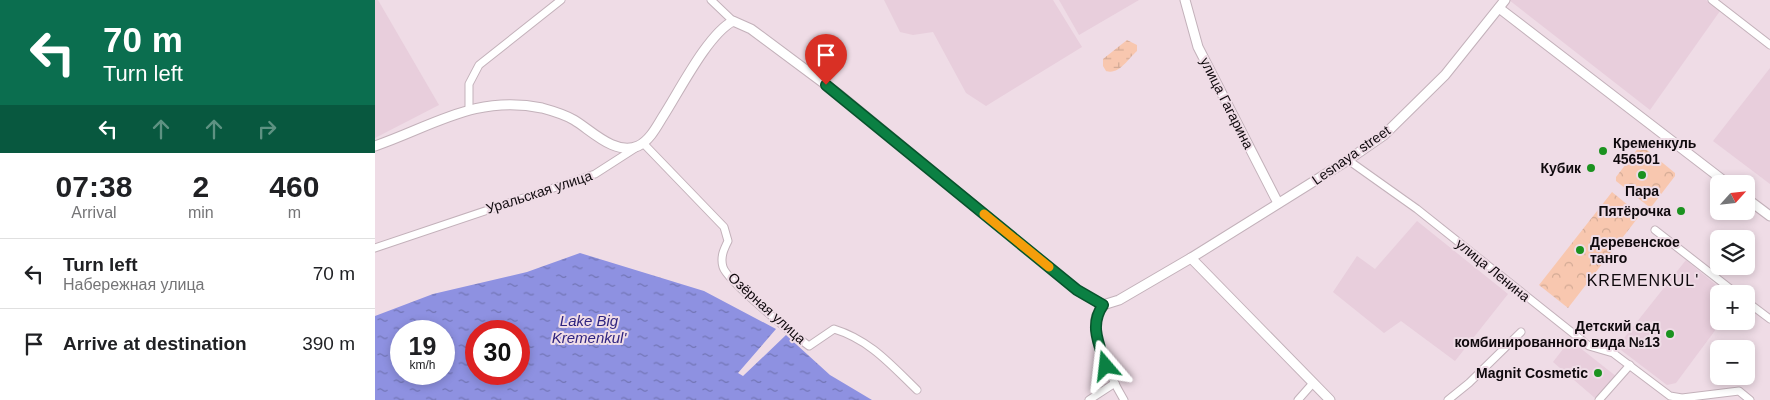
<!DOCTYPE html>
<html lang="en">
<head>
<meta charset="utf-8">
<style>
  :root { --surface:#fff; --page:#f6f6f6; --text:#202124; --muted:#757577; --line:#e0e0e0 }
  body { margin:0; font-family:Arial,sans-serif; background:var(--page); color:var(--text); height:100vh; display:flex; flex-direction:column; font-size:19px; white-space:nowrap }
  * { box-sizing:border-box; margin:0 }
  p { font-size:16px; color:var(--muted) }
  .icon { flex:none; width:28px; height:28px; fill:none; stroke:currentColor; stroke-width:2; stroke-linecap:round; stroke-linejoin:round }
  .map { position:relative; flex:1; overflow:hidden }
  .details { display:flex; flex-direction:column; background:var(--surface); width:375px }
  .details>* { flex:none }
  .hud { background:#0b6e4f; color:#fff; overflow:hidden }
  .needle { width:32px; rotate:63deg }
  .controls { position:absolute; left:1335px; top:175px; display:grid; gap:10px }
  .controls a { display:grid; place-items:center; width:45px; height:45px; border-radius:8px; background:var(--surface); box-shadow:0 2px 8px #0003; font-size:25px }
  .speed { position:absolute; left:15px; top:320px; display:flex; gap:10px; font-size:25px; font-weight:700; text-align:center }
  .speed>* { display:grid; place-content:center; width:65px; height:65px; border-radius:50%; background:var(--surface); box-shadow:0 2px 8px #0003; line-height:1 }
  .speed small { font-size:12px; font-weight:400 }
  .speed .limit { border:8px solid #d22; background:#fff; color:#111 }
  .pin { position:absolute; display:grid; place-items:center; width:42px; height:42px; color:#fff; margin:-51px -21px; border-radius:50% 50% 50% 0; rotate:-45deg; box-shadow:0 0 5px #0007 }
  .pin .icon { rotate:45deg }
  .me { position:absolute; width:55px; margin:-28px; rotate:343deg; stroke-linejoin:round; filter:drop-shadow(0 0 4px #0008) }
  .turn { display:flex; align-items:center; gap:18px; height:105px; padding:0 20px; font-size:22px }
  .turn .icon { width:65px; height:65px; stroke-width:2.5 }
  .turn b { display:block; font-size:35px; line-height:42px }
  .lanes { display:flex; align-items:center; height:48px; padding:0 20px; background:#0003; justify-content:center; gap:25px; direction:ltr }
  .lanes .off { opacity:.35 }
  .eta { display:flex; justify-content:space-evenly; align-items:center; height:85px; text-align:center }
  .eta b { font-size:30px; font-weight:800; line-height:35px }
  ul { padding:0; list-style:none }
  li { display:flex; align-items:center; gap:15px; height:70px; padding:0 20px; border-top:1px solid var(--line) }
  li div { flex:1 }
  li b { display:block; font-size:19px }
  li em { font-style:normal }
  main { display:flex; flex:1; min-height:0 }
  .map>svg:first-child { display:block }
  .built { fill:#e8cedc }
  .wetland { fill:url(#wetland-marsh) }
  .park { fill:url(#park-crowns) }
  .water { fill:url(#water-ripples); fill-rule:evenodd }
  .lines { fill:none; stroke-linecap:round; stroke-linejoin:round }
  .minor-casing { stroke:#c3b1ba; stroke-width:9 }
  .tertiary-casing { stroke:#c3b1ba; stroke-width:11 }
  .minor { stroke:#fff; stroke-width:7 }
  .tertiary { stroke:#fff; stroke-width:9 }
  .route-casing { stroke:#07532c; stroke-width:12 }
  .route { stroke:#0b8043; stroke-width:9 }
  .slow { stroke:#f59e0b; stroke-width:9 }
  .poi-dot { fill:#1b921f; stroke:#efdce6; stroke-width:2 }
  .labels { text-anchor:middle; stroke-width:4; stroke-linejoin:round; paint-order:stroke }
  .street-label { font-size:14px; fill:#0f090d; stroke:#efdce6 }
  .poi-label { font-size:14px; font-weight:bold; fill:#0f090d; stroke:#efdce6; text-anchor:end }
  .water-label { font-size:15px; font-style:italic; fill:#2f247f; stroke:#efdce6 }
  .quarter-label { font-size:16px; letter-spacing:1px; fill:#0f090d; stroke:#efdce6 }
</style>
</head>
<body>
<main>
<section class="details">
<div class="hud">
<div class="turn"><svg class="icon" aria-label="left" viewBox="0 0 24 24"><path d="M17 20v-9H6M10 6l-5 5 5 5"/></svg><div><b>70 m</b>Turn left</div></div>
<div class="lanes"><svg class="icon" aria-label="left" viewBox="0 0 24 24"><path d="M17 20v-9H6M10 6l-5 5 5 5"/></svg><svg class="icon off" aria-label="ahead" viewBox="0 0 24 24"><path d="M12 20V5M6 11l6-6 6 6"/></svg><svg class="icon off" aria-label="ahead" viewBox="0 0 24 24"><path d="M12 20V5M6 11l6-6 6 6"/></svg><svg class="icon off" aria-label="right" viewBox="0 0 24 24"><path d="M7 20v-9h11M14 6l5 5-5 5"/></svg></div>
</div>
<div class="eta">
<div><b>07:38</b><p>Arrival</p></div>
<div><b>2</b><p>min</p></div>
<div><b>460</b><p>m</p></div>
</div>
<ul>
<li><svg class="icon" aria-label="left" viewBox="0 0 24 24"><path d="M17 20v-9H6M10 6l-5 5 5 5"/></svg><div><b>Turn left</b><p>Набережная улица</p></div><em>70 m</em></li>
<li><svg class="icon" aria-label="arrive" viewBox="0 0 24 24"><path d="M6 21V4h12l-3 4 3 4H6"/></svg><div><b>Arrive at destination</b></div><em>390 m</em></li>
</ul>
</section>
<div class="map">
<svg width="1395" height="400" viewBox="0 0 1395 400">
  <defs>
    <pattern id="wetland-marsh" width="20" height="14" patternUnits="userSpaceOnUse" patternTransform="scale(1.25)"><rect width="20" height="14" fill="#f8c7af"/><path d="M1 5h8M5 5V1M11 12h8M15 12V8" fill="none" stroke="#d3aa95"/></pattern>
    <pattern id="park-crowns" width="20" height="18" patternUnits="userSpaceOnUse" patternTransform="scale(1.25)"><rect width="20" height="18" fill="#f8c7af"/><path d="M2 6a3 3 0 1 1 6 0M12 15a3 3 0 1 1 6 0" fill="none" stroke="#d3aa95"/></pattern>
    <pattern id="water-ripples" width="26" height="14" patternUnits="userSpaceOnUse" patternTransform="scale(1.25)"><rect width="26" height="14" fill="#8e91e1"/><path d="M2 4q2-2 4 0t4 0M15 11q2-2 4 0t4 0" fill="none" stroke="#7275b5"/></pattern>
  </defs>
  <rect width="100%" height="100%" fill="#efdce6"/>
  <g class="built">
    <polygon points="0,0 3,0 64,105 0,138"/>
    <polygon points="509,0 678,0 707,47 611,106 591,93 558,32 538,35 525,32"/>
    <polygon points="684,0 764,0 704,35"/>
    <polygon points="1134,0 1331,0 1345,11 1275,110"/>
    <polygon points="1395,68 1395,184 1338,141"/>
    <polygon points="1042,221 1133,294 1080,361 1026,321 1009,333 958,292 982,256 1000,269"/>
    <polygon points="1311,260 1352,294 1344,294 1344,321 1347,321 1301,383 1292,385 1242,347"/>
    <polygon points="1195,340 1242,377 1230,392 1220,398 1178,362"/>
  </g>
  <path class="wetland" d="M752 40 762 45V51C752 60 744 75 731 71L728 66V59Z"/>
  <g class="park">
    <polygon points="1267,146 1300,173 1300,176 1277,206 1273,206 1241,181 1241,177 1264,147"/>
    <polygon points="1237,192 1265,215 1193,308 1164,285"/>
  </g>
  <path class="water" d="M205 253 329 291 401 329 363 373 368 376 411 335 455 375 497 400H0V316L58 294 152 272ZM26 331H69V374H26ZM101 331H144V374H101Z"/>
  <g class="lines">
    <defs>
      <g id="minor">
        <polyline points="336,0 358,21"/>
        <polyline points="1337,0 1395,45"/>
        <polyline points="94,109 94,84 104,65 186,0"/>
        <path d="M268 143 349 227 353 241C349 249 345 257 348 267 352 281 419 335 434 346L459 329C495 340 516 365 542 390"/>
        <polyline points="973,160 1042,209 1214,346 1238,353 1295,396 1307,398 1364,391 1375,400"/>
        <polyline points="1280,230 1362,294"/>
        <polyline points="0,248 220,174 262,147"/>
        <polyline points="1371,301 1395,319"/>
        <path d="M728 305C726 308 723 312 721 315 713 334 739 383 749 400"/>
        <polyline points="714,400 740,383"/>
        <polyline points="923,400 938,383"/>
        <polyline points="1073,400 1094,383 1146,332"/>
        <polyline points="1224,400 1255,365"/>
      </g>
      <g id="tertiary">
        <polyline points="810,0 823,47 903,203"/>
        <polyline points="1124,8 1353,184"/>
        <path d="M0 146C58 126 102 94 167 108 178 111 189 114 199 120 216 130 240 156 263 146 274 141 281 128 287 118 304 92 332 35 358 21L376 29 466 96 702 290 728 305 744 300 816 258 973 160 1009 135 1070 75 1130 0"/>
        <polyline points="1371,198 1395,216"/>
        <polyline points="816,258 955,400"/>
      </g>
    </defs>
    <use href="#minor" class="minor-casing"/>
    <use href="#tertiary" class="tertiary-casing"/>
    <use href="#minor" class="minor"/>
    <use href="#tertiary" class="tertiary"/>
  </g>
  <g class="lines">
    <defs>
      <path id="route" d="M451 85 702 290 728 305C714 325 724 344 731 366"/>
    </defs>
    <use href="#route" class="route-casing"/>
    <use href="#route" class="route"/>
    <polyline class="slow" points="609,214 674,267"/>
  </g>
  <g class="poi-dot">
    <circle cx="1228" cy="151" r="5"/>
    <circle cx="1216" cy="168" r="5"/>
    <circle cx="1267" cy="175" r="5"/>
    <circle cx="1306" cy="211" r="5"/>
    <circle cx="1205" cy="250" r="5"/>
    <circle cx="1295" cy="334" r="5"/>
    <circle cx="1223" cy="373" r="5"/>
  </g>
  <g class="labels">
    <g class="street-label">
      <text transform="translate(852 103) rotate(63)" y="5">улица Гагарина</text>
      <text transform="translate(976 155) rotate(-35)" y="5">Lesnaya street</text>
      <text transform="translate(164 192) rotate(-18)" y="5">Уральская улица</text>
      <text transform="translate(1118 270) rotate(39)" y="5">улица Ленина</text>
      <text transform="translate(392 308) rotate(42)" y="5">Озёрная улица</text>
    </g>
    <g class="poi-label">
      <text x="1238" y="148" text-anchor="start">Кременкуль<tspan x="1238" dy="16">456501</tspan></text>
      <text x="1206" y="173">Кубик</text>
      <text x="1267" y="196" text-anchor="middle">Пара</text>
      <text x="1296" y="216">Пятёрочка</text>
      <text x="1215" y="247" text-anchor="start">Деревенское<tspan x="1215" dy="16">танго</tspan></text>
      <text x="1285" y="331">Детский сад<tspan x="1285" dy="16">комбинированного вида №13</tspan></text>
      <text x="1213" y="378">Magnit Cosmetic</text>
    </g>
    <g class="water-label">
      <text x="214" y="326">Lake Big<tspan x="214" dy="17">Kremenkul'</tspan></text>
    </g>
    <g class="quarter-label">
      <text x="1268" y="286">KREMENKUL'</text>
    </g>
  </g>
</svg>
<div class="controls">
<a><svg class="needle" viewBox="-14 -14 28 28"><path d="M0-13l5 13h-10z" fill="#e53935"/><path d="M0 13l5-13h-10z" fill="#757577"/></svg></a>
<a><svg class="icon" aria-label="layers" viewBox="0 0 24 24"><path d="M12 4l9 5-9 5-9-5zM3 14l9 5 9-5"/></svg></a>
<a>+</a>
<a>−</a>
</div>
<div class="speed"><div>19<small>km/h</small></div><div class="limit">30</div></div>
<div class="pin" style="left:451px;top:85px;background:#d93025"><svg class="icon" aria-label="arrive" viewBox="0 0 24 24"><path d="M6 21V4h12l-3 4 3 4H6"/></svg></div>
<svg class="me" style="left:731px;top:366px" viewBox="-20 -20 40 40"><path d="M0-17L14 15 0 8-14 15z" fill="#0b8043" stroke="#fff" stroke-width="4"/></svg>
</div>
</main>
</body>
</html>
